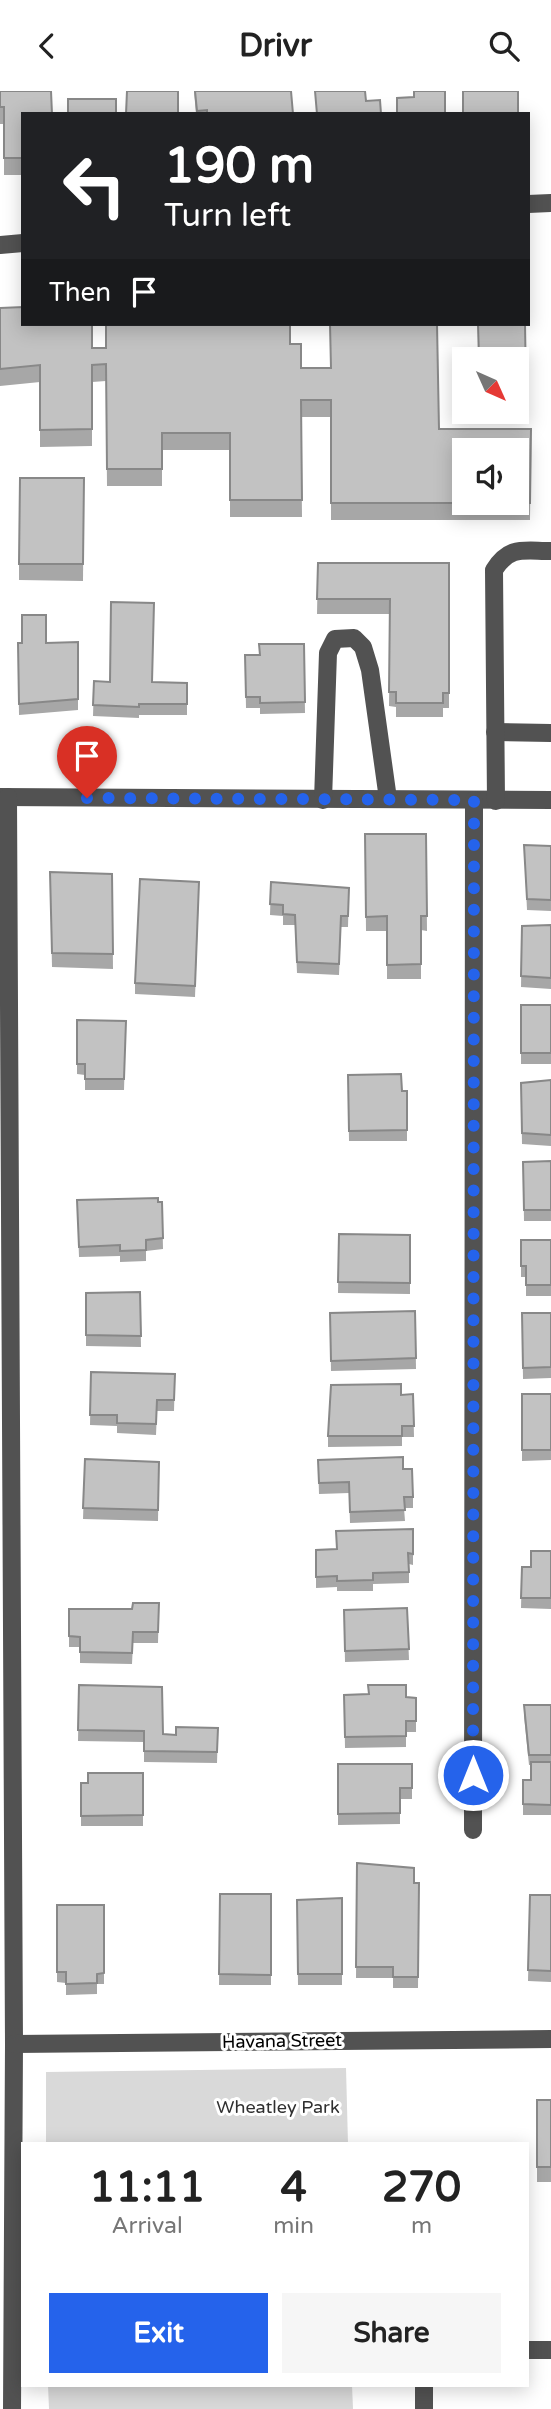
<!DOCTYPE html>
<html lang="en">
<head>
<meta charset="utf-8">
<style>
  :root { --surface:#fff; --page:#f6f6f6; --text:#222; --muted:#767676; --accent:#2563eb }
  body { margin:0; font-family:"Varela Round",sans-serif; background:var(--page); color:var(--text); height:100vh; display:flex; flex-direction:column; font-size:26px; white-space:nowrap }
  * { box-sizing:border-box; margin:0 }
  p { font-size:23px; color:var(--muted) }
  .icon { flex:none; width:38px; height:38px; fill:none; stroke:currentColor; stroke-width:2; stroke-linecap:round; stroke-linejoin:round }
  .map { position:relative; flex:1; overflow:hidden }
  .details { position:absolute; left:21px; top:2051px; width:508px; height:245px; display:flex; flex-direction:column; background:var(--surface); border-radius:0px; box-shadow:0 4px 18px #0003 }
  .details>* { flex:none }
  .guide { position:absolute; left:21px; top:21px; width:509px; height:214px; border-radius:0px; box-shadow:0 4px 18px #0003; background:#202124; color:#fff; overflow:hidden }
  .needle { width:46px; rotate:135deg }
  .buttons { position:absolute; left:452px; top:256px; display:grid; gap:14px }
  .buttons a { display:grid; place-items:center; width:77px; height:77px; border-radius:0px; background:var(--surface); box-shadow:0 4px 18px #0003; font-size:35px }
  .pin { position:absolute; display:grid; place-items:center; width:60px; height:60px; color:#fff; margin:-72px -30px; border-radius:50% 50% 50% 0; rotate:-45deg; box-shadow:0 0 7px #0007 }
  .pin .icon { rotate:45deg }
  .me { position:absolute; width:77px; margin:-38px; rotate:0deg; stroke-linejoin:round; filter:drop-shadow(0 0 5px #0008) }
  .turn { display:flex; align-items:center; gap:24px; height:147px; padding:0 28px; font-size:32px }
  .turn .icon { width:91px; height:91px; stroke-width:2.5 }
  .turn b { display:block; font-size:49px; line-height:60px }
  .then { display:flex; align-items:center; height:66px; padding:0 28px; background:#0003; gap:14px; font-size:26px }
  .eta { display:flex; justify-content:space-evenly; align-items:center; height:119px; text-align:center }
  .eta b { font-size:42px; font-weight:800; line-height:49px }
  .button { display:flex; gap:14px; margin-top:auto; padding:14px 28px }
  .button a { flex:1; height:80px; border-radius:0px; background:var(--accent); color:#fff; font-size:28px; font-weight:800; line-height:80px; text-align:center }
  .button a+a { background:var(--page); color:var(--text) }
  header { display:flex; justify-content:space-between; align-items:center; height:91px; padding:0 28px; background:var(--surface); font-size:32px; font-weight:800 }
  .map>svg:first-child { display:block }
  .green { fill:#d9d9d9 }
  .lines { fill:none; stroke-linecap:round; stroke-linejoin:round }
  .minor { stroke:#525252; stroke-width:18 }
  .wall { fill:#a7a7a7 }
  .building { fill:#c2c2c2; stroke:#888; stroke-width:2; fill-rule:evenodd }
  .route { stroke:#2563eb; stroke-width:12; stroke-dasharray:0 21.6 }
  .labels { text-anchor:middle; stroke-width:6; stroke-linejoin:round; paint-order:stroke }
  .street-label { font-size:18px; fill:#000; stroke:#fff }
  .park-label { font-size:18px; fill:#303030; stroke:#fff }
</style>
</head>
<body>
<header><svg class="icon" aria-label="back" viewBox="0 0 24 24"><path d="M15 5l-7 7 7 7"/></svg>Drivr<svg class="icon" aria-label="search" viewBox="0 0 24 24"><circle cx="10" cy="10" r="6"/><path d="M15 15l6 6"/></svg></header>
<div class="map">
<svg width="551" height="2318" viewBox="0 0 551 2318">
  <rect width="100%" height="100%" fill="#fff"/>
  <g class="green">
    <polygon points="346,1977 348,2053 46,2053 46,1981"/>
    <polygon points="48,2294 352,2294 353,2318 49,2318"/>
  </g>
  <g class="lines">
    <g class="minor">
      <polyline points="528,113 551,112"/>
      <polyline points="0,154 23,152"/>
      <polyline points="495,641 551,642"/>
      <polyline points="0,706 551,709"/>
      <polyline points="8,706 14,1953 12,2318"/>
      <polyline points="323,709 328,562 335,548 354,547 363,556 370,579 388,708"/>
      <path d="M496 710 494 479C510 454 524 460 551 460"/>
      <polyline points="473,1739 474,709"/>
      <polyline points="14,1953 551,1948"/>
      <polyline points="527,2259 551,2259"/>
      <polyline points="424,2318 424,2294"/>
    </g>
  </g>
  <g class="wall">
    <polygon points="0,0 23,23 23,84 4,84 4,33 0,33"/>
    <polygon points="194,0 291,0 293,23 196,23"/>
    <polygon points="0,217 92,257 290,253 301,277 439,338 531,338 530,429 331,429 331,326 301,326 302,426 230,426 230,359 162,359 162,395 107,395 106,290 92,291 92,355 40,356 40,291 0,295"/>
    <polygon points="525,233 526,305 516,305 516,268"/>
    <polygon points="84,387 83,490 19,489 19,473"/>
    <polygon points="318,472 449,472 449,617 443,617 443,626 396,626 396,616 389,615 390,523 317,523"/>
    <polygon points="78,551 78,619 19,624 18,552"/>
    <polygon points="304,553 305,622 260,623 260,617 246,617 245,564 259,564"/>
    <polygon points="94,590 187,592 187,624 139,624 139,627 93,625"/>
    <polygon points="365,743 426,743 427,840 421,839 421,888 387,888 387,840 366,840"/>
    <polygon points="524,754 551,755 551,820 527,819"/>
    <polygon points="50,781 112,783 113,878 52,876"/>
    <polygon points="271,791 349,797 348,836 341,836 339,884 297,882 295,834 283,834 283,825 270,824"/>
    <polygon points="199,802 195,906 135,903 135,892"/>
    <polygon points="551,834 551,898 521,896 522,835"/>
    <rect x="521" y="914" width="30" height="59"/>
    <polygon points="77,929 126,930 124,999 85,999 85,984 77,983"/>
    <polygon points="348,984 402,1000 407,1000 407,1050 349,1050"/>
    <polygon points="551,989 551,1055 522,1053 521,992"/>
    <polygon points="551,1070 551,1130 524,1130 523,1071"/>
    <polygon points="77,1109 162,1111 163,1158 146,1160 146,1170 120,1171 120,1165 79,1166"/>
    <polygon points="339,1143 410,1144 410,1203 338,1202"/>
    <polygon points="521,1149 551,1149 551,1205 526,1205 526,1186 521,1186"/>
    <polygon points="140,1201 141,1256 86,1255 86,1202"/>
    <polygon points="415,1220 416,1278 331,1280 330,1222"/>
    <polygon points="522,1222 551,1222 551,1287 523,1288"/>
    <polygon points="91,1281 175,1283 174,1320 157,1320 156,1344 117,1342 117,1335 90,1334"/>
    <polygon points="413,1303 414,1346 402,1346 402,1355 328,1356 328,1345 401,1304"/>
    <polygon points="522,1303 551,1303 551,1369 522,1370"/>
    <polygon points="85,1368 159,1371 158,1430 83,1428"/>
    <polygon points="318,1369 403,1378 413,1406 413,1417 404,1417 405,1430 350,1432 349,1402 319,1403"/>
    <polygon points="413,1438 413,1474 409,1473 409,1492 373,1493 373,1500 337,1500 337,1496 316,1497 316,1459 337,1458"/>
    <polygon points="551,1460 551,1518 521,1517 522,1476 531,1476"/>
    <polygon points="159,1512 158,1552 133,1552 132,1573 80,1572 80,1556 69,1556 69,1518 132,1518"/>
    <polygon points="407,1517 409,1569 345,1571 344,1519"/>
    <polygon points="79,1594 163,1643 176,1644 218,1637 217,1672 144,1671 144,1651 78,1650"/>
    <polygon points="344,1604 416,1607 416,1641 406,1641 406,1656 345,1657"/>
    <polygon points="524,1614 551,1614 551,1724 523,1724 523,1689 531,1689 531,1674 529,1674 524,1625"/>
    <polygon points="338,1673 412,1673 412,1708 400,1708 400,1733 338,1734"/>
    <polygon points="143,1682 143,1735 81,1735 81,1692 88,1692"/>
    <polygon points="357,1772 414,1792 419,1792 418,1897 393,1897 393,1887 356,1887"/>
    <polygon points="220,1803 271,1803 271,1894 219,1894"/>
    <polygon points="530,1804 551,1804 551,1891 528,1890"/>
    <polygon points="342,1807 342,1894 298,1894 297,1809"/>
    <polygon points="57,1814 104,1814 104,1893 97,1893 97,1903 66,1904 66,1892 57,1891"/>
    <rect x="537" y="2009" width="14" height="82"/>
  </g>
  <g class="building">
    <polygon points="0,0 51,0 52,23 23,23 23,67 4,67 4,16 0,16"/>
    <polygon points="127,0 178,0 178,23 126,23"/>
    <polygon points="195,0 291,0 293,23 207,23 207,19 197,20"/>
    <polygon points="315,0 365,0 366,10 380,9 381,23 317,23"/>
    <polygon points="414,0 445,0 445,23 397,23 397,7 414,6"/>
    <rect x="463" y="0" width="55" height="23"/>
    <rect x="68" y="8" width="48" height="15"/>
    <path d="M23 216V233H92V257H106V233H290V253H301V277H331L330 233H437L439 338H531L530 412H331V309H301L302 409H230V342H162V378H107L106 273 92 274V338L40 339V274L0 278V217ZM464 359H516V411H464Z"/>
    <polygon points="478,233 525,233 526,294 516,294 516,268 479,268"/>
    <polygon points="20,387 84,387 83,473 19,473"/>
    <polygon points="318,472 449,472 449,602 443,602 443,612 396,612 396,601 389,601 390,508 317,508"/>
    <polygon points="111,511 154,512 152,591 187,592 187,613 139,613 139,616 93,614 94,590 110,591"/>
    <polygon points="22,524 46,524 46,552 78,551 78,608 19,613 18,552 22,552"/>
    <polygon points="259,553 304,553 305,611 260,612 260,606 246,606 245,564 260,564"/>
    <polygon points="365,743 426,743 427,825 421,825 421,873 387,874 387,825 366,826"/>
    <polygon points="524,754 551,755 551,809 527,808"/>
    <polygon points="50,781 112,783 113,863 52,862"/>
    <polygon points="140,788 199,791 195,895 135,892"/>
    <polygon points="271,791 349,797 348,825 341,825 339,873 297,871 295,824 283,823 283,814 270,813"/>
    <polygon points="551,834 551,887 521,885 522,835"/>
    <rect x="521" y="914" width="30" height="48"/>
    <polygon points="77,929 126,930 124,988 85,988 85,973 77,973"/>
    <polygon points="401,983 402,1000 407,1000 407,1039 349,1040 348,984"/>
    <polygon points="551,989 551,1044 522,1042 521,992"/>
    <polygon points="551,1070 551,1119 524,1119 523,1071"/>
    <polygon points="158,1107 158,1111 162,1111 163,1147 146,1149 146,1159 120,1160 120,1154 79,1156 77,1109"/>
    <polygon points="339,1143 410,1144 410,1192 338,1191"/>
    <polygon points="521,1149 551,1149 551,1194 526,1194 526,1175 521,1175"/>
    <polygon points="140,1201 141,1245 86,1244 86,1202"/>
    <polygon points="415,1220 416,1267 331,1270 330,1222"/>
    <polygon points="522,1222 551,1222 551,1276 523,1277"/>
    <polygon points="91,1281 175,1283 174,1309 157,1309 156,1333 117,1332 117,1324 90,1324"/>
    <polygon points="401,1293 401,1304 413,1303 414,1335 402,1335 402,1345 328,1345 331,1294"/>
    <rect x="522" y="1303" width="29" height="56"/>
    <polygon points="403,1366 403,1378 412,1378 413,1406 404,1406 405,1419 350,1421 349,1391 319,1392 318,1369"/>
    <polygon points="85,1368 159,1371 158,1419 83,1417"/>
    <polygon points="413,1438 413,1463 408,1462 409,1481 373,1482 373,1489 337,1490 337,1485 316,1486 316,1459 337,1458 336,1440"/>
    <polygon points="531,1460 551,1460 551,1507 521,1507 522,1476 531,1476"/>
    <polygon points="133,1512 159,1512 158,1541 133,1541 132,1562 80,1561 80,1546 69,1545 69,1518 132,1518"/>
    <polygon points="407,1517 409,1558 345,1560 344,1519"/>
    <polygon points="79,1594 162,1596 163,1643 176,1644 176,1636 218,1637 217,1661 144,1660 144,1640 78,1639"/>
    <polygon points="368,1594 406,1594 406,1606 416,1607 416,1630 406,1630 406,1645 345,1646 344,1604 369,1603"/>
    <polygon points="524,1614 551,1614 551,1664 529,1664"/>
    <polygon points="531,1671 551,1671 551,1714 523,1713 523,1689 531,1689"/>
    <polygon points="338,1673 412,1673 412,1697 400,1697 400,1722 338,1723"/>
    <polygon points="88,1682 143,1682 143,1724 81,1725 81,1692 88,1692"/>
    <polygon points="357,1772 414,1777 414,1792 419,1792 418,1886 393,1886 393,1876 356,1876"/>
    <polygon points="220,1803 271,1803 271,1884 219,1883"/>
    <polygon points="530,1804 551,1804 551,1880 528,1879"/>
    <polygon points="342,1807 342,1883 298,1883 297,1809"/>
    <polygon points="57,1814 104,1814 104,1882 97,1883 97,1892 66,1893 66,1881 57,1881"/>
    <rect x="537" y="2009" width="14" height="67"/>
  </g>
  <g class="lines">
    <polyline class="route" points="87,707 474,709 473,1684"/>
  </g>
  <g class="labels">
    <g class="street-label">
      <text transform="translate(282 1950) rotate(-1)" y="6">Havana Street</text>
    </g>
    <g class="park-label">
      <text x="278" y="2022">Wheatley Park</text>
    </g>
  </g>
</svg>
<div class="buttons">
<a><svg class="needle" viewBox="-14 -14 28 28"><path d="M0-13l5 13h-10z" fill="#e53935"/><path d="M0 13l5-13h-10z" fill="#767676"/></svg></a>
<a><svg class="icon" aria-label="sound" viewBox="0 0 24 24"><path d="M4 9h4l5-4v14l-5-4H4zM17 9q2 3 0 6"/></svg></a>
</div>
<div class="pin" style="left:87px;top:707px;background:#d93025"><svg class="icon" aria-label="arrive" viewBox="0 0 24 24"><path d="M6 21V4h12l-3 4 3 4H6"/></svg></div>
<svg class="me" style="left:473px;top:1684px" viewBox="-20 -20 40 40"><circle r="17" fill="#2563eb" stroke="#fff" stroke-width="3"/><path d="M0-11L8 9 0 5-8 9z" fill="#fff"/></svg>
<div class="guide">
<div class="turn"><svg class="icon" aria-label="left" viewBox="0 0 24 24"><path d="M17 20v-9H6M10 6l-5 5 5 5"/></svg><div><b>190 m</b>Turn left</div></div>
<div class="then">Then<svg class="icon" aria-label="arrive" viewBox="0 0 24 24"><path d="M6 21V4h12l-3 4 3 4H6"/></svg></div>
</div>
<section class="details">
<div class="eta">
<div><b>11:11</b><p>Arrival</p></div>
<div><b>4</b><p>min</p></div>
<div><b>270</b><p>m</p></div>
</div>
<div class="button"><a>Exit</a><a>Share</a></div>
</section>
</div>
</body>
</html>
